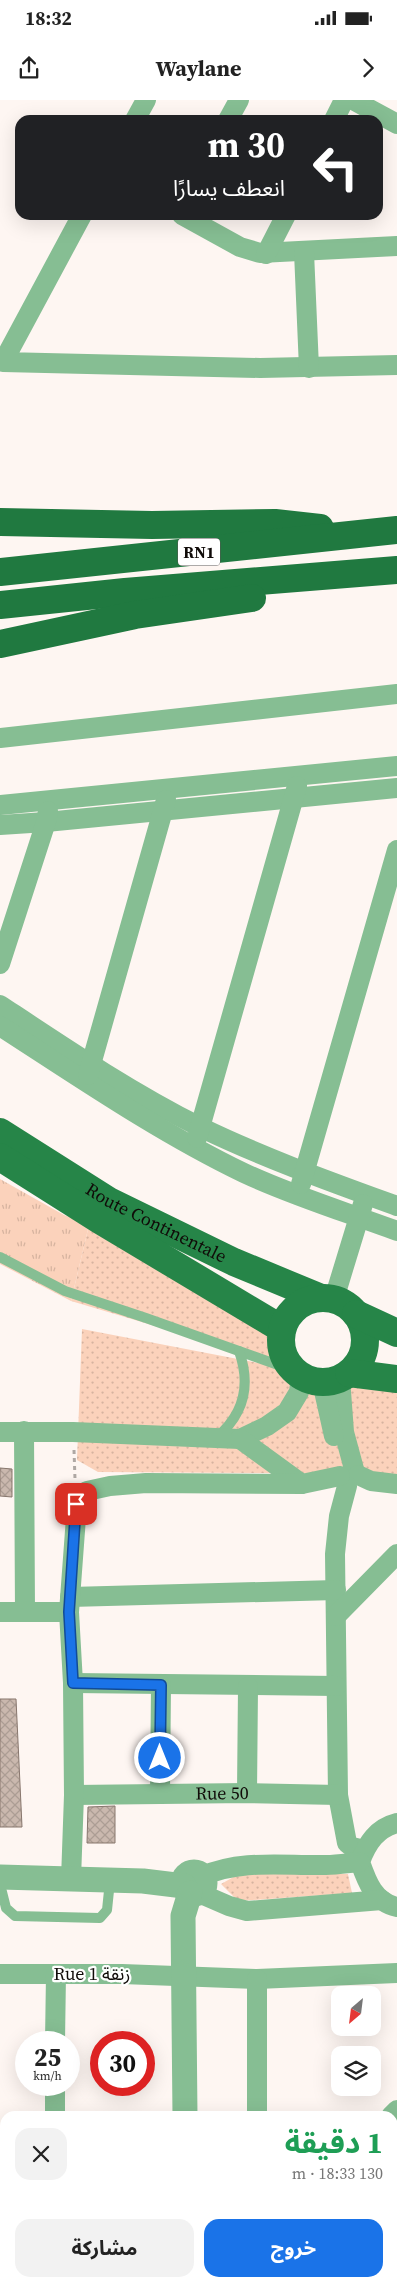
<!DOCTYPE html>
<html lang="ar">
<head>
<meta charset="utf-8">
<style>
  :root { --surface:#fff; --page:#f2f2f2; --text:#222; --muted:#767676; --accent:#1a73e8 }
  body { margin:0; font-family:"Source Serif 4","Noto Sans Arabic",serif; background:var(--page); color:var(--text); direction:rtl; height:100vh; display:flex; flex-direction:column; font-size:19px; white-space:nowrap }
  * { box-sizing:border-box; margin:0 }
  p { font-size:16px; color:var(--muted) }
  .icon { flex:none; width:28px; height:28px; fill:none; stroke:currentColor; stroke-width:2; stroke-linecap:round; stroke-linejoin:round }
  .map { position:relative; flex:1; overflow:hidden; direction:ltr }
  .sheet { position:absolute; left:0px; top:2011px; width:398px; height:176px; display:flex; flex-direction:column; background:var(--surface); border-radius:15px 15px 0 0; box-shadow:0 5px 20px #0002; direction:rtl }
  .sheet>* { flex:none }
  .hud { position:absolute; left:15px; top:15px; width:368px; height:105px; border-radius:15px; box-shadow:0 5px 20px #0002; direction:rtl; background:#202124; color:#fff; overflow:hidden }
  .needle { width:32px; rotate:208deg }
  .controls { position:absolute; left:331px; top:1886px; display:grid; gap:10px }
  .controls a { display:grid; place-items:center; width:50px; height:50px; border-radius:10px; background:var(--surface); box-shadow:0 5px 20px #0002; font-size:25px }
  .speed { position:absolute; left:15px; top:1931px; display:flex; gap:10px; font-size:25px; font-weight:700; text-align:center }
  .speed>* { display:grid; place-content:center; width:65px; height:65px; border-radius:50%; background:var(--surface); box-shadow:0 5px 20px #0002; line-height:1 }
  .speed small { font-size:12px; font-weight:400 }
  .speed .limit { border:8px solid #d22; background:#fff; color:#111 }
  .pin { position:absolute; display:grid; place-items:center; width:42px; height:42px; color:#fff; margin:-21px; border-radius:10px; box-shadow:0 2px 8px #0006 }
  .me { position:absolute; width:55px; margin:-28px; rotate:0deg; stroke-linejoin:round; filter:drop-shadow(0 0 4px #0008) }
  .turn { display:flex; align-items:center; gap:18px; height:105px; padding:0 15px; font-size:22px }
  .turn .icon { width:65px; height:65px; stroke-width:2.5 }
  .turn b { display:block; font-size:35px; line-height:42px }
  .round { display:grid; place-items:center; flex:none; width:52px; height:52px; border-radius:15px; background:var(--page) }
  .headline { display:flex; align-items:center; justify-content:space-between; height:85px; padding:0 15px }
  h1 { font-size:30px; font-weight:700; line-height:38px; color:#1e9e55 }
  .primary-button { display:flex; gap:10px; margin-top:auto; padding:10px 15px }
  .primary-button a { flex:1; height:58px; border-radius:15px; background:var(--accent); color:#fff; font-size:20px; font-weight:700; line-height:58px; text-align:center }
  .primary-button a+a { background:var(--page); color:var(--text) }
  .status { display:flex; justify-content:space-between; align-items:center; height:35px; padding:0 25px; background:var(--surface); direction:ltr }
  .status svg { height:14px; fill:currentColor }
  header { display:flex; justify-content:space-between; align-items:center; height:65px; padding:0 15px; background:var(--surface); font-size:22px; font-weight:700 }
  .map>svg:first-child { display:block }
  .grass { fill:url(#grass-dots) }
  .park { fill:url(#park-tufts) }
  .building { fill:url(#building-cross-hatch); stroke:#87766d }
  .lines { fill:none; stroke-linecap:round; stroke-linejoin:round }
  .path { stroke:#afa8a4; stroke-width:3; stroke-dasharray:4 4; stroke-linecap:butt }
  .service { stroke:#86be93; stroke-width:10 }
  .minor { stroke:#86be93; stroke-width:20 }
  .tertiary { stroke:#86be93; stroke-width:25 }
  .primary { stroke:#268548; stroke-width:28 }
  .trunk { stroke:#207940; stroke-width:28 }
  .route-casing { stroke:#114b97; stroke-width:12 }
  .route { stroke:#1a73e8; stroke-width:9 }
  .labels { text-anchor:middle; stroke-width:4.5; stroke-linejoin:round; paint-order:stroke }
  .shield { fill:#fff; stroke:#585452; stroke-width:1 }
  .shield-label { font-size:16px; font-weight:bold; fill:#100b08 }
  .street-label { font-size:18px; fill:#100b08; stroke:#fff }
</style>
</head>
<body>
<div class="status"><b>18:32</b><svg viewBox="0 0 49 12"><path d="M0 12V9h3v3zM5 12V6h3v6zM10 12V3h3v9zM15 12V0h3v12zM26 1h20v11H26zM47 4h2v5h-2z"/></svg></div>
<header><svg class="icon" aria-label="forward" viewBox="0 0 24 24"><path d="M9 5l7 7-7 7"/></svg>Waylane<svg class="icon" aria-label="share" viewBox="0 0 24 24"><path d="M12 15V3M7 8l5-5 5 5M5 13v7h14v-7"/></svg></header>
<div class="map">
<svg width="397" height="2187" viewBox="0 0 397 2187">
  <defs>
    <pattern id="grass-dots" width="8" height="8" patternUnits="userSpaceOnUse" patternTransform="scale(1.25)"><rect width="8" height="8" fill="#fbd2bb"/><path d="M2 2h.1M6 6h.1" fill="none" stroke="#d6b39f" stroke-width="1.8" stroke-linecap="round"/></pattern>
    <pattern id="park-tufts" width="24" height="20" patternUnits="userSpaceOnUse" patternTransform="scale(1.25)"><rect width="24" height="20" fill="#fbd2bb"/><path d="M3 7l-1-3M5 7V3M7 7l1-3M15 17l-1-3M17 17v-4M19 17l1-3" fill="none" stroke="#d6b39f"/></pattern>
    <pattern id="building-cross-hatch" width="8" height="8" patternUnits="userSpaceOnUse" patternTransform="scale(1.25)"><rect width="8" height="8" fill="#cab8ae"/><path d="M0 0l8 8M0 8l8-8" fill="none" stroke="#ac9d94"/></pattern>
  </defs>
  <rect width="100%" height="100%" fill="#fef6f2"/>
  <g class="grass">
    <polygon points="89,1125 296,1247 295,1256 300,1271 397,1290 397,1374 98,1372 77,1360 82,1229 284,1268 219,1245 71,1201"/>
    <polygon points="239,1774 348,1774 352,1793 238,1801 221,1784"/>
  </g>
  <polygon class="park" points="0,1079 64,1115 89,1125 71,1201 0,1164"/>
  <g class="building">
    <polygon points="0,1368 12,1369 12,1397 0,1396"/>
    <polygon points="0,1599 16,1599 22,1727 0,1727"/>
    <polygon points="115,1706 115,1743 87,1743 88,1707"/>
  </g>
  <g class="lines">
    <polyline class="path" points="74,1350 75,1379"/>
    <g class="service">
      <polyline points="0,1157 65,1191 146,1218 295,1271"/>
      <path d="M217 1337C244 1314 251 1285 239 1251"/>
      <polyline points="0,1784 6,1808 15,1816 100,1818 107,1810 110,1781"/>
    </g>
    <g class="minor">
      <polyline points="353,0 397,24"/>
      <polyline points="135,20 146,0"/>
      <polyline points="228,20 239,0"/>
      <polyline points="334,20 344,0"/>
      <polyline points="82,115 3,262 260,268 397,265"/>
      <polyline points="182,115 240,147 260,153 397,146"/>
      <polyline points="304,152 309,268"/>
      <polyline points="266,154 286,115"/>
      <polyline points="0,638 397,594"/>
      <polyline points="0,705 397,666"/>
      <polyline points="0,725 46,722 397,688"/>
      <polyline points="0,864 46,722 48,711"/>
      <path d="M0 905C65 948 130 992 200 1027 264 1058 331 1082 397 1106"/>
      <path d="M0 926C79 977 159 1032 244 1073 293 1096 346 1112 397 1131"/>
      <polyline points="88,975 166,700"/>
      <polyline points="197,1038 297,686"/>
      <polyline points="301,1084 397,750"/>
      <polyline points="334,1199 363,1104"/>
      <polyline points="340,1278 344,1332 354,1369"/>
      <polyline points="322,1282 334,1336"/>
      <polyline points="24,1331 25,1512"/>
      <polyline points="0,1332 73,1332 240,1339 267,1326 287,1312 299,1292 301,1276"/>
      <polyline points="240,1339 302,1384"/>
      <polyline points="358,1375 371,1381 397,1384"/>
      <polyline points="347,1386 339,1416 335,1454 338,1695 347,1743 352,1747 364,1750"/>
      <polyline points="70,1497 336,1490"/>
      <polyline points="0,1512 69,1512"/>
      <polyline points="336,1516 397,1454"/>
      <polyline points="73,1583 336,1586"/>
      <polyline points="247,1693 248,1587"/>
      <polyline points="160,1694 161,1585"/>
      <path id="s1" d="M74 1695 247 1693 338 1695"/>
      <path d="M397 1723C377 1728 367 1743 360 1762 367 1782 374 1802 397 1807"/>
      <path d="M203 1776C242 1759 284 1766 326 1765 337 1765 349 1763 360 1762"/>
      <polyline points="71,1779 74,1695 73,1583 69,1512 77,1404 87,1391 110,1386 146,1383 302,1384 340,1376"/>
      <polyline points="199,1793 229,1806 247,1811 382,1800"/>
      <polyline points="0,1874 122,1874 257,1879 397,1873"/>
      <polyline points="257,1879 257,2016"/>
      <polyline points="55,1942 56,1874"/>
      <polyline points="55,2016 55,1985"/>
      <polyline points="391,2016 397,2010"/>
      <polyline points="392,2079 397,2082"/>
      <polyline points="0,2174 5,2174"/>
      <polyline points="257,2182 257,2187"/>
      <polyline points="347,2182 347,2187"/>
      <polyline points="379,2182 384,2187"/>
      <polyline points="110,2187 110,2182"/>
    </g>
    <g class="tertiary">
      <circle cx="194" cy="1783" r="11"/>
      <polyline points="0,1777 143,1781 184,1786"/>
      <polyline points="185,2016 183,1816 190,1793"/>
      <polyline points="186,2187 186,2182"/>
    </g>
    <g class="primary">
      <path id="s2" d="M0 1032 109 1101 234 1162 321 1198"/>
      <polyline points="0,1057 98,1119 282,1229"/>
      <circle cx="323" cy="1240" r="42"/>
      <polyline points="356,1214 397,1233"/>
      <polyline points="349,1273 397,1279"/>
    </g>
    <g class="trunk">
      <polyline points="0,422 152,425 275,423 320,428"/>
      <polyline points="0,472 397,430"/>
      <polyline points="0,505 125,492 397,470"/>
      <polyline points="0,544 135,515 252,498"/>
    </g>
  </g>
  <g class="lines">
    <defs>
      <polyline id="route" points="76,1404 69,1512 73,1583 161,1585 160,1658"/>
    </defs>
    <use href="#route" class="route-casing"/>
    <use href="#route" class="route"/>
  </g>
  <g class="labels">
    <rect class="shield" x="178" y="438.5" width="42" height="27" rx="4"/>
    <g class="shield-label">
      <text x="199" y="458">RN1</text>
    </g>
    <g class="street-label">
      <text dy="6" stroke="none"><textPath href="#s2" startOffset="181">Route Continentale</textPath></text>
      <text dy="6" stroke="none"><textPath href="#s1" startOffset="148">Rue 50</textPath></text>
      <text x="92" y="1880">Rue 1 زنقة</text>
    </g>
  </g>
</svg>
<div class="controls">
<a><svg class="needle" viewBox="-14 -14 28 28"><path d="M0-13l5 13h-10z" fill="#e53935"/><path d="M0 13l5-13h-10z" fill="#767676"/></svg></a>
<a><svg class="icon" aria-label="layers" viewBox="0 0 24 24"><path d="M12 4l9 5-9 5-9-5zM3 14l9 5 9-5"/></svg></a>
</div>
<div class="speed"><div>25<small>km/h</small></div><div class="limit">30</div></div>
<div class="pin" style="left:76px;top:1404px;background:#d93025"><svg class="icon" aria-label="arrive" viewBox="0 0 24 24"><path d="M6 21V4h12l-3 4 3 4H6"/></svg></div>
<svg class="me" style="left:160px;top:1658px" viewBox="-20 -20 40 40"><circle r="17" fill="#1a73e8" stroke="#fff" stroke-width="3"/><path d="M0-11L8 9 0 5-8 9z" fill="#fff"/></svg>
<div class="hud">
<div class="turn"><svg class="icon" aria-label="left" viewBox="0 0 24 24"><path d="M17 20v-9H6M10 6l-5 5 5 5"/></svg><div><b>30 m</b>انعطف يسارًا</div></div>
</div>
<section class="sheet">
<div class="headline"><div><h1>1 دقيقة</h1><p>130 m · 18:33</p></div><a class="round"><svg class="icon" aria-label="close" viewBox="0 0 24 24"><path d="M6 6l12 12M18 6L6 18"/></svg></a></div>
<div class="primary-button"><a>خروج</a><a>مشاركة</a></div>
</section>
</div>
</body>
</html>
